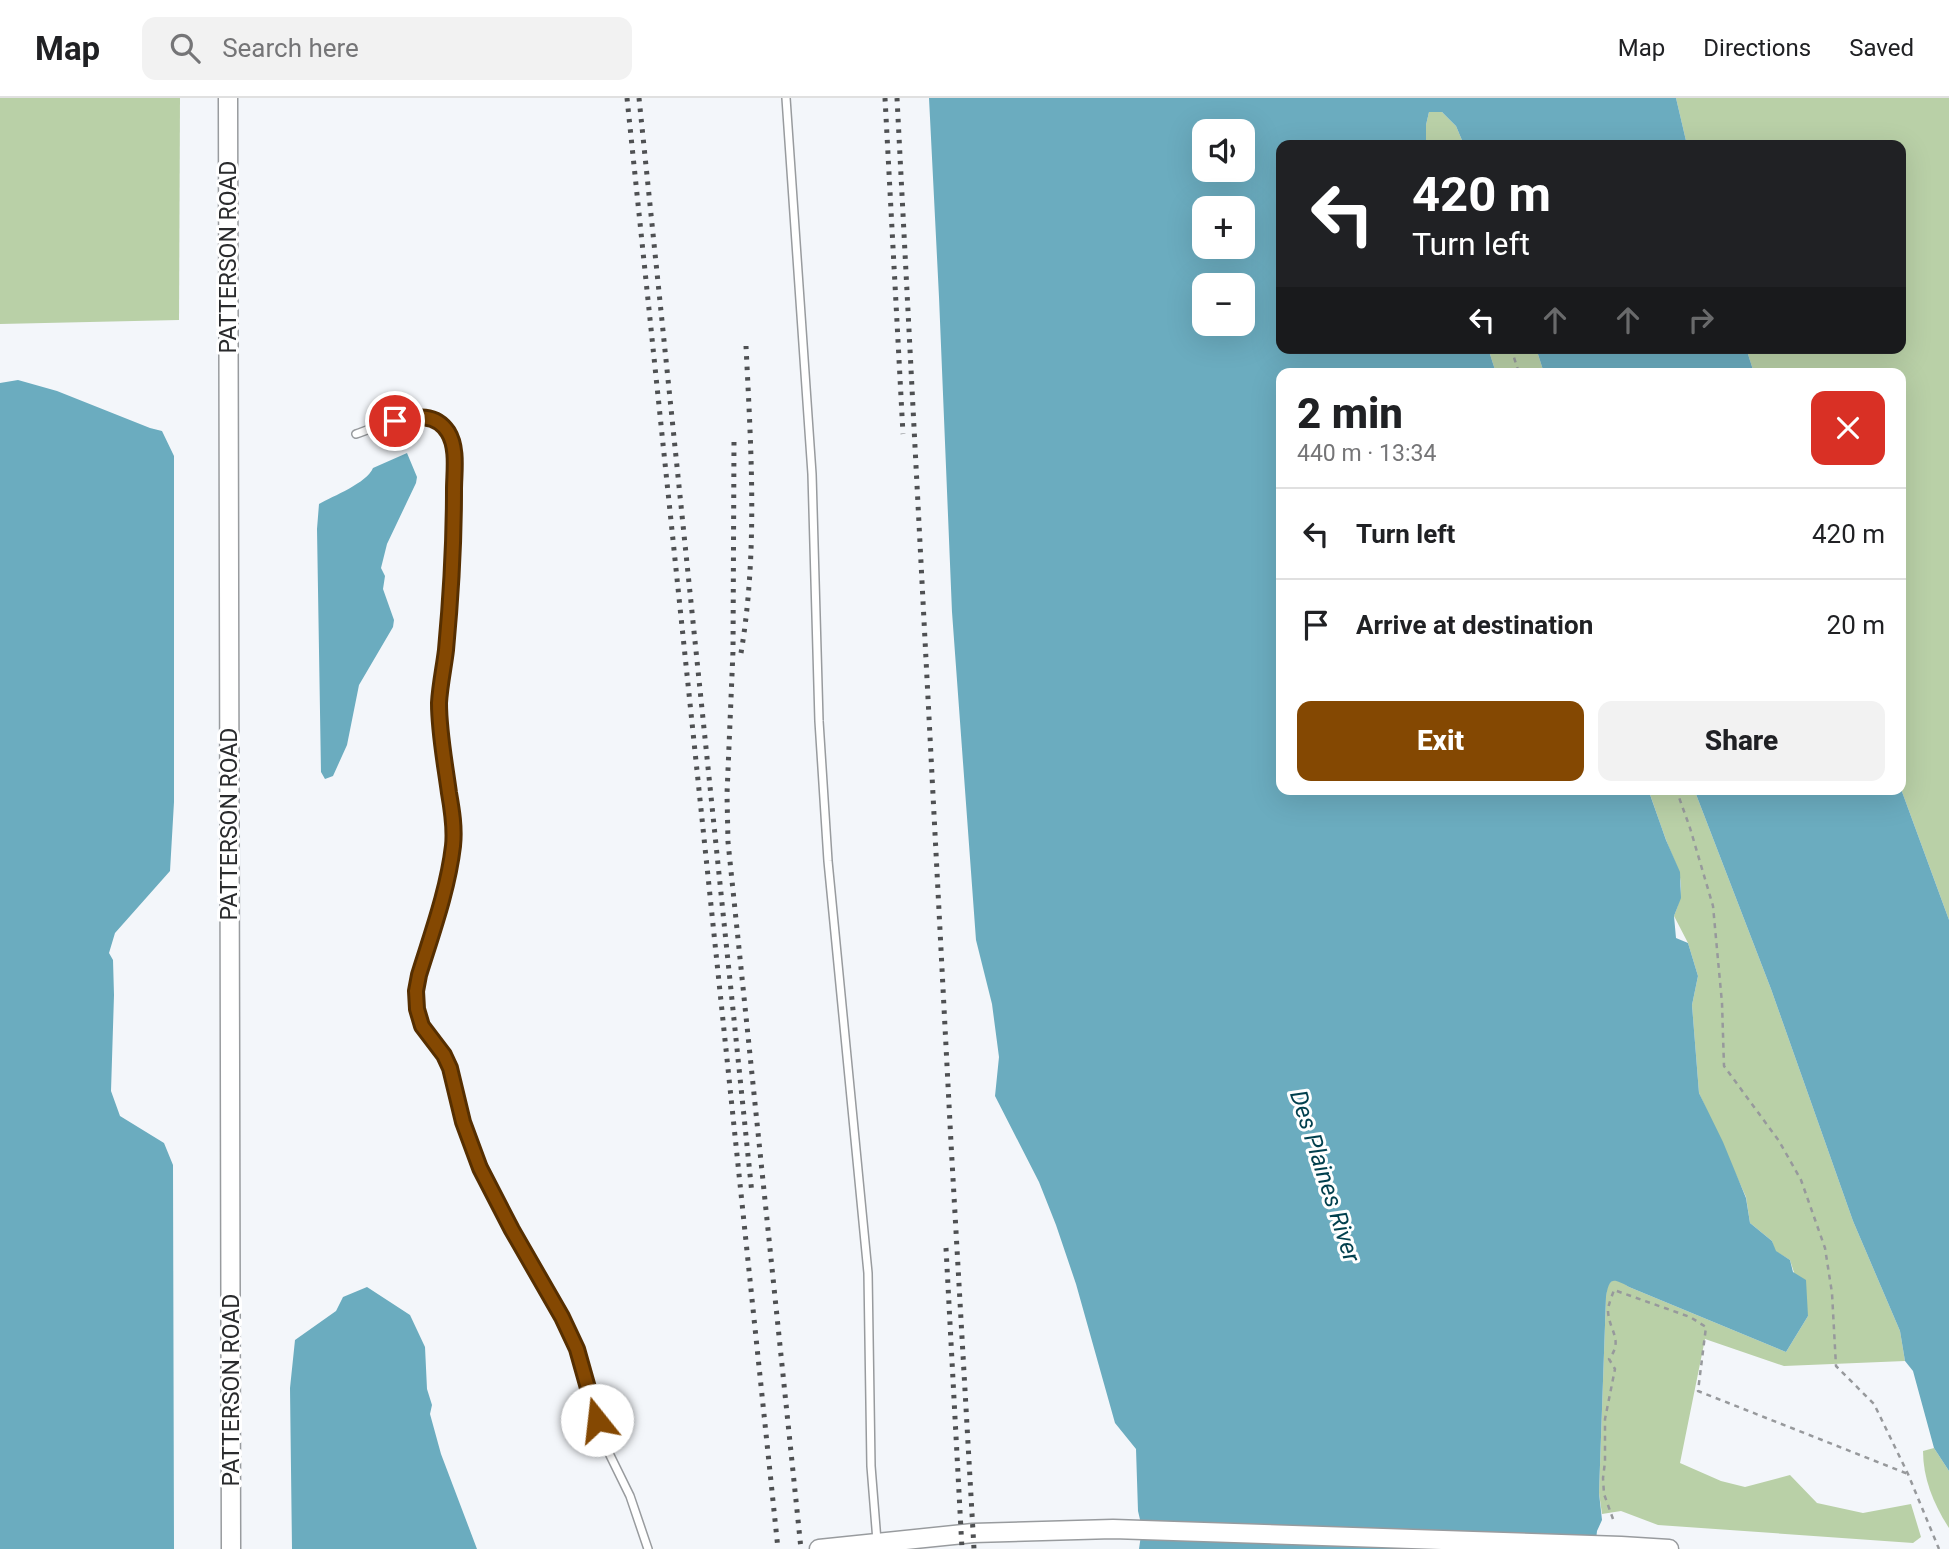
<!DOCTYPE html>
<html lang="en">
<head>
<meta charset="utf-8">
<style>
  :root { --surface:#fff; --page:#f2f2f2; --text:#202124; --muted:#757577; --line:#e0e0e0; --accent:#844802 }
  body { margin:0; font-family:Roboto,sans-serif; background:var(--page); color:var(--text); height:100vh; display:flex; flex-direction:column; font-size:26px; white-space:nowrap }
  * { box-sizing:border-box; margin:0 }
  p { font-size:23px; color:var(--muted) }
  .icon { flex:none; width:38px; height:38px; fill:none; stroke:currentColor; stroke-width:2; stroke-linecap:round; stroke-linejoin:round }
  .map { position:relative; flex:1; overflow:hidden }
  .details { position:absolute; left:1276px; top:270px; width:630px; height:427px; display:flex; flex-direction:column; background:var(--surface); border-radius:14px; box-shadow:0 7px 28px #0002 }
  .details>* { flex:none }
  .top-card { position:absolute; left:1276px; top:42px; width:630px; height:214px; border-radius:14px; box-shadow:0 7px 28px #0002; background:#202124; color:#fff; overflow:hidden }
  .fabs { position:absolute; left:1192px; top:21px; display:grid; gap:14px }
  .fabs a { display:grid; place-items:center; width:63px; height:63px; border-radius:14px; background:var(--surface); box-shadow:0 7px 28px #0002; font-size:35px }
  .pin { position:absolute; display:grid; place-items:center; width:60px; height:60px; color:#fff; margin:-30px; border:4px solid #fff; border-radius:50%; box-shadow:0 2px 7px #0007 }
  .me { position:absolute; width:77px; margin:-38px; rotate:344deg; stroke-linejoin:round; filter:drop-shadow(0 0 5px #0008) }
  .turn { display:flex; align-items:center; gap:24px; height:147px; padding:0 21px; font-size:32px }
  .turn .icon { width:91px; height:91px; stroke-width:2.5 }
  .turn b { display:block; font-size:49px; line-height:60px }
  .lanes { display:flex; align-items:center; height:66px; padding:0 21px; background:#0003; justify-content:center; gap:35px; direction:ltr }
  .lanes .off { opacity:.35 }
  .round { display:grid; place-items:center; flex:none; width:74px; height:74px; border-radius:14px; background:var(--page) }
  .head { display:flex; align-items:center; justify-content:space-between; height:119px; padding:0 21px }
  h1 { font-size:42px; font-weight:800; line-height:52px }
  .cta { display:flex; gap:14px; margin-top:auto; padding:14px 21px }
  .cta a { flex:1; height:80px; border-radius:14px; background:var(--accent); color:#fff; font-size:28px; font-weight:800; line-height:80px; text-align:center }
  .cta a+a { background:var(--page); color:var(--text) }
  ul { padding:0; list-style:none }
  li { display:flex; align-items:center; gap:21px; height:91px; padding:0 21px; border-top:2px solid var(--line) }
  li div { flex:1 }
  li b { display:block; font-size:26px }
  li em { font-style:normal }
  header { display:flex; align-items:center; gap:42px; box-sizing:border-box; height:98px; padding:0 35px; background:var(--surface); border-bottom:2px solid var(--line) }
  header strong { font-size:33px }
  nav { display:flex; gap:38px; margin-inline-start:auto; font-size:24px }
  .search { width:490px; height:63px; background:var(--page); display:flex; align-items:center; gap:18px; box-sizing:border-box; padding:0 24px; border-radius:14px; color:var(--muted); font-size:26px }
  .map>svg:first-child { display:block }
  .green { fill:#b9d0a7 }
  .water { fill:#6bacbf; fill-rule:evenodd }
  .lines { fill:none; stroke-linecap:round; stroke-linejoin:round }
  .service-casing { stroke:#989b9e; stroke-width:10 }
  .tertiary-casing { stroke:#989b9e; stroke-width:21 }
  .path { stroke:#97999c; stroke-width:2.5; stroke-dasharray:5 5; stroke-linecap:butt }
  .service { stroke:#fff; stroke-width:7 }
  .tertiary { stroke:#fff; stroke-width:18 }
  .rail { stroke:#4e5052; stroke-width:5; stroke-dasharray:3.5 7; stroke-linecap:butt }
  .route-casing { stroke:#562f01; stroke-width:18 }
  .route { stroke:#844802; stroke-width:12 }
  .labels { text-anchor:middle; stroke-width:6; stroke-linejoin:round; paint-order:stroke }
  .street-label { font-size:23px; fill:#2a2b2d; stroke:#fff }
  .water-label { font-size:24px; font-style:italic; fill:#003f4d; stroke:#fff }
</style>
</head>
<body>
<header>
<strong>Map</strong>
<div class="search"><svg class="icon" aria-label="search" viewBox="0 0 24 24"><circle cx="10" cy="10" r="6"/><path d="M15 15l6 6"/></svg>Search here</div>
<nav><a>Map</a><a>Directions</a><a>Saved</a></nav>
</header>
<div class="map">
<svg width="1949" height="1451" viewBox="0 0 1949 1451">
  <rect width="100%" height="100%" fill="#f3f6fa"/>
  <g class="green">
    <polygon points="0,0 180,0 179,222 0,226"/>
    <polygon points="1676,0 1949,0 1949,822 1901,691 1900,275 1754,275 1746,250 1900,250 1900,47 1687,47"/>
    <polygon points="1429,14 1442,14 1456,28 1464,47 1426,47 1426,27"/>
    <polygon points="1488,250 1536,250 1544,275 1496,275"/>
    <path d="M1648 691H1694L1771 891 1853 1123 1900 1233 1905 1263 1784 1268 1705 1241 1680 1365 1721 1383 1745 1389 1790 1377 1817 1405 1863 1415 1911 1406 1921 1439 1913 1445 1658 1427 1621 1413 1602 1416 1599 1395 1606 1199C1607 1190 1607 1183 1617 1181L1629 1189 1786 1254 1808 1218 1790 1162 1775 1153 1772 1143 1750 1125 1746 1099 1699 995 1692 907 1698 878 1688 845 1674 818C1689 782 1677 772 1665 739 1659 723 1654 707 1648 691Z"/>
    <path d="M1934 1350 1949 1373V1430C1934 1407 1923 1381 1923 1353Z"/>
  </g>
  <g class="water">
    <path d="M929 0H1676L1687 47H1464L1456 28 1442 14H1429L1426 27V47H1281V250H1488L1496 275H1281V691H1648L1666 742 1680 774 1681 800 1674 818 1676 840 1688 845 1698 878 1692 907 1699 995 1723 1044 1746 1100 1750 1125 1772 1143 1776 1153 1790 1162 1793 1174 1806 1182 1808 1218 1786 1254 1629 1189C1612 1179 1609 1180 1606 1199L1599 1395 1602 1422 1597 1433 1595 1451H1139L1142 1430 1138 1413 1136 1351 1115 1325 1076 1186 1056 1127 1039 1084 995 998 999 959 992 906 976 842 952 514 939 199ZM1204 33H1242V72H1204ZM1204 110H1242V149H1204ZM1204 187H1242V226H1204Z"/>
    <polygon points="1536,250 1746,250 1754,275 1544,275"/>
    <polygon points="18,282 57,293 150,330 162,333 174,358 174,704 170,773 115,835 109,855 113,862 114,897 111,993 120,1018 164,1045 173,1067 174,1451 0,1451 0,285"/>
    <path d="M407 355 417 379 416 385 387 446 381 470 385 478 383 491 394 522 393 529 359 587 347 647 333 678 325 681 321 674 317 431 319 406C333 398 367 385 373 370Z"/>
    <polygon points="1694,691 1901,691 1949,822 1949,1373 1934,1350 1913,1273 1905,1263 1900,1233 1853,1123 1771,891"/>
    <polygon points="367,1189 410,1217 425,1249 427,1291 432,1307 430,1316 441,1356 477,1451 292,1451 290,1290 295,1242 336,1213 343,1199"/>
  </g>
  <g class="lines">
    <defs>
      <g id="service">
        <polyline points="786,0 812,376 819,623 828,763 868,1175 871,1368 877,1443"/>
        <path d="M356 336C391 324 432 300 453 345L454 450 446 554 439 602 440 634 453 720 454 745 450 769 419 877 416 893 417 911 422 928 444 957 450 970 463 1024 480 1070 512 1132 562 1219 577 1251 605 1347 630 1398 648 1451"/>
      </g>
      <g id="tertiary">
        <polyline points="228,0 231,1451"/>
        <polyline points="819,1451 973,1435 1113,1431 1621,1448 1669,1451"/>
      </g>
    </defs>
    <use href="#service" class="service-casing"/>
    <use href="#tertiary" class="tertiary-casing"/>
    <g class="path">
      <polyline points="1511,250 1519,275"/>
      <polyline points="1676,691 1690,730 1713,808 1722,905 1724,968 1779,1043 1801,1082 1825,1150 1832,1195 1836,1268 1874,1306 1908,1376 1939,1451"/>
      <path d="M1613 1421 1604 1396 1603 1380 1605 1364V1321L1615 1271 1609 1261C1624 1242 1609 1233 1608 1213 1608 1207 1612 1198 1614 1192L1690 1219 1706 1229 1698 1293 1908 1376"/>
    </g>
    <use href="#service" class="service"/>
    <use href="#tertiary" class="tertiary"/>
    <g class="rail">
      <polyline points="627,0 778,1451"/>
      <polyline points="639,0 752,1096"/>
      <polyline points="885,0 903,336"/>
      <polyline points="897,0 951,1045 974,1451"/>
      <polyline points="734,344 733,553 727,696 728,744 801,1451"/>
      <path d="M741 555C758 453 751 351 746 248"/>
      <polyline points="946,1150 962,1451"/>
    </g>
  </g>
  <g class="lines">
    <defs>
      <path id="route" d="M395 323C415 319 435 314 448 334 458 350 454 374 454 392 454 445 451 498 446 552 444 569 440 587 439 605 439 635 445 665 449 695 452 712 455 730 453 748 448 791 432 835 419 877L416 893 417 911 422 928 444 957 450 970 463 1024 480 1070 512 1132 562 1219 577 1251 597 1322"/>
    </defs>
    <use href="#route" class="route-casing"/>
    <use href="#route" class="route"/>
  </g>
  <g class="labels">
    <g class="street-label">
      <text transform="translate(228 159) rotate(-90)" y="8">PATTERSON ROAD</text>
      <text transform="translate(229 726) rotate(-90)" y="8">PATTERSON ROAD</text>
      <text transform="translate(231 1292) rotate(-90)" y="8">PATTERSON ROAD</text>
    </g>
    <g class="water-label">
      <text transform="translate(1325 1078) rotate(72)" y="8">Des Plaines River</text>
    </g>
  </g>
</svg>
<div class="fabs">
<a><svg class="icon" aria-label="sound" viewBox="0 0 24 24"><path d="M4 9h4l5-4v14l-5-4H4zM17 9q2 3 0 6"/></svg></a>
<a>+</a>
<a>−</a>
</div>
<div class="pin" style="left:395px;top:323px;background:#d93025"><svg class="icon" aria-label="arrive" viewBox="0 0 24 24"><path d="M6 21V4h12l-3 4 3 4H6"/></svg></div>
<svg class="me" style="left:597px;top:1322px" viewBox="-20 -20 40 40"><circle r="19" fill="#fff"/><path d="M0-13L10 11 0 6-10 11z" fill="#844802"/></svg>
<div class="top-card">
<div class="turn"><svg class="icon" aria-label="left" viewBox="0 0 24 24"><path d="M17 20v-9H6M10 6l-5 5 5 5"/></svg><div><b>420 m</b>Turn left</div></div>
<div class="lanes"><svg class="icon" aria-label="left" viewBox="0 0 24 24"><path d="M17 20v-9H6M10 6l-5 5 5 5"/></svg><svg class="icon off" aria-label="ahead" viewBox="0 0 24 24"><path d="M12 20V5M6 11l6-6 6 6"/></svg><svg class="icon off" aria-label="ahead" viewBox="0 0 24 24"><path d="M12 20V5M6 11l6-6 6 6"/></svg><svg class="icon off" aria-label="right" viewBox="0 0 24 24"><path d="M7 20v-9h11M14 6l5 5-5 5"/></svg></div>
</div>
<section class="details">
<div class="head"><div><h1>2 min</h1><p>440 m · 13:34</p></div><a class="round" style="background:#d93025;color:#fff"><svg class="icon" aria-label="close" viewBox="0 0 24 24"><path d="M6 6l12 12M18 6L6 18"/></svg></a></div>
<ul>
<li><svg class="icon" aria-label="left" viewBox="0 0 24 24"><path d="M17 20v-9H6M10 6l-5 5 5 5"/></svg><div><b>Turn left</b></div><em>420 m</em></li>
<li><svg class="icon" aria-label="arrive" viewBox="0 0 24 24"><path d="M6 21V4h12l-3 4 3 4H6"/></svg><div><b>Arrive at destination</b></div><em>20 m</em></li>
</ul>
<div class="cta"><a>Exit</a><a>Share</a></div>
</section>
</div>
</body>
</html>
